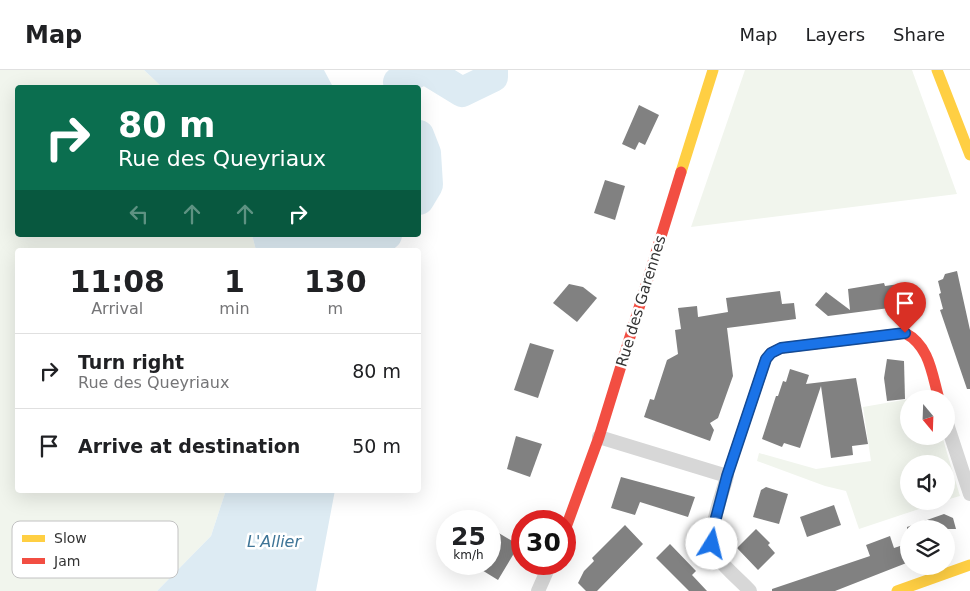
<!DOCTYPE html>
<html lang="en">
<head>
<meta charset="utf-8">
<style>
  :root { --surface:#fff; --page:#f2f2f2; --text:#202124; --muted:#757577; --line:#e0e0e0 }
  body { margin:0; font-family:"DejaVu Sans",sans-serif; background:var(--page); color:var(--text); height:100vh; display:flex; flex-direction:column; font-size:19px; white-space:nowrap }
  * { box-sizing:border-box; margin:0 }
  p { font-size:16px; color:var(--muted) }
  .icon { flex:none; width:28px; height:28px; fill:none; stroke:currentColor; stroke-width:2; stroke-linecap:round; stroke-linejoin:round }
  .map { position:relative; flex:1; overflow:hidden }
  .sheet { position:absolute; left:15px; top:178px; width:406px; height:245px; display:flex; flex-direction:column; background:var(--surface); border-radius:5px; box-shadow:0 5px 20px #0002 }
  .sheet>* { flex:none }
  .banner { position:absolute; left:15px; top:15px; width:406px; height:152px; border-radius:5px; box-shadow:0 5px 20px #0002; background:#0b6e4f; color:#fff; overflow:hidden }
  .needle { width:32px; rotate:161deg }
  .controls { position:absolute; left:900px; top:320px; display:grid; gap:10px }
  .controls a { display:grid; place-items:center; width:55px; height:55px; border-radius:50%; background:var(--surface); box-shadow:0 5px 20px #0002; font-size:25px }
  .speed { position:absolute; left:436px; top:440px; display:flex; gap:10px; font-size:25px; font-weight:700; text-align:center }
  .speed>* { display:grid; place-content:center; width:65px; height:65px; border-radius:50%; background:var(--surface); box-shadow:0 5px 20px #0002; line-height:1 }
  .speed small { font-size:12px; font-weight:400 }
  .speed .limit { border:8px solid #d22; background:#fff; color:#111 }
  .pin { position:absolute; display:grid; place-items:center; width:42px; height:42px; color:#fff; margin:-51px -21px; border-radius:50% 50% 50% 0; rotate:-45deg; box-shadow:0 0 5px #0007 }
  .pin .icon { rotate:45deg }
  .me { position:absolute; width:55px; margin:-28px; rotate:9deg; stroke-linejoin:round; filter:drop-shadow(0 0 4px #0008) }
  .turn { display:flex; align-items:center; gap:18px; height:105px; padding:0 20px; font-size:22px }
  .turn .icon { width:65px; height:65px; stroke-width:2.5 }
  .turn b { display:block; font-size:35px; line-height:42px }
  .lanes { display:flex; align-items:center; height:48px; padding:0 20px; background:#0003; justify-content:center; gap:25px; direction:ltr }
  .lanes .off { opacity:.35 }
  .eta { display:flex; justify-content:space-evenly; align-items:center; height:85px; text-align:center }
  .eta b { font-size:30px; font-weight:700; line-height:35px }
  ul { padding:0; list-style:none }
  li { display:flex; align-items:center; gap:15px; height:75px; padding:0 20px; border-top:1px solid var(--line) }
  li div { flex:1 }
  li b { display:block; font-size:19px }
  li em { font-style:normal }
  header { display:flex; align-items:center; gap:30px; box-sizing:border-box; height:70px; padding:0 25px; background:var(--surface); border-bottom:1px solid var(--line) }
  header strong { font-size:24px }
  nav { display:flex; gap:28px; margin-inline-start:auto; font-size:18px }
  .map>svg:first-child { display:block }
  .green { fill:#f1f5ed }
  .water { fill:#ddebf3 }
  .lines { fill:none; stroke-linecap:round; stroke-linejoin:round }
  .river { stroke:#ddebf3; stroke-width:30 }
  .building { fill:#818181 }
  .street { stroke:#d7d7d7; stroke-width:14 }
  .slow { stroke:#ffcf43; stroke-width:11 }
  .jam { stroke:#f24e42; stroke-width:11 }
  .route-casing { stroke:#114b97; stroke-width:12 }
  .route { stroke:#1a73e8; stroke-width:9 }
  .labels { text-anchor:middle; stroke-width:5; stroke-linejoin:round; paint-order:stroke }
  .street-label { font-size:15px; fill:#333; stroke:#fff }
  .water-label { font-size:16px; font-style:italic; fill:#3f7597; stroke:#fff }
  .key { fill:#fff; stroke:#c2c2c2; stroke-width:1 }
  .key-label { font-size:14px; fill:#333 }
</style>
</head>
<body>
<header>
<strong>Map</strong>
<nav><a>Map</a><a>Layers</a><a>Share</a></nav>
</header>
<div class="map">
<svg width="970" height="521" viewBox="0 0 970 521">
  <rect width="100%" height="100%" fill="#fff"/>
  <g class="green">
    <polygon points="0,0 144,0 162,17 18,18 18,165 252,165 256,180 18,180 18,420 226,420 211,466 157,521 0,521"/>
    <polygon points="745,0 912,0 957,124 691,157"/>
    <polygon points="909,329 909,366 942,366 960,426 946,430 946,394 909,394 909,431 943,431 859,459 846,421 825,416 757,391 759,383 816,399 871,391 863,337"/>
  </g>
  <g class="water">
    <polygon points="144,0 324,0 333,17 162,17"/>
    <polygon points="252,165 367,165 367,180 256,180"/>
    <polygon points="226,420 335,420 316,521 157,521 211,466"/>
  </g>
  <g class="lines">
    <g class="river">
      <polyline points="426,0 462,22 493,7 493,0"/>
      <polyline points="400,18 398,12 423,0"/>
      <polyline points="419,65 426,83 428,115 419,130"/>
      <polyline points="366,180 387,165"/>
    </g>
  </g>
  <g class="building">
    <polygon points="639,35 659,45 645,75 639,72 635,80 622,74"/>
    <polygon points="605,110 625,116 615,150 594,143"/>
    <polygon points="957,201 970,260 970,319 967,319 940,240 943,239 939,224 941,223 938,211 943,209 945,204"/>
    <polygon points="884,213 885,216 906,213 896,225 897,237 828,246 815,235 826,222 850,240 848,219"/>
    <polygon points="569,214 583,217 597,228 577,252 553,233"/>
    <polygon points="780,221 782,234 794,233 796,249 727,258 733,306 718,348 710,353 714,360 710,371 644,347 650,329 654,330 667,290 678,284 675,260 681,259 678,238 697,236 698,247 728,242 726,228"/>
    <polygon points="530,273 554,280 538,328 514,320"/>
    <polygon points="887,289 904,291 905,329 887,331 884,308"/>
    <polygon points="790,299 809,305 806,314 856,308 868,374 852,376 853,385 831,388 821,316 800,378 784,373 782,377 762,369 776,326 778,326 783,311 786,312"/>
    <polygon points="516,366 542,374 530,407 507,399"/>
    <polygon points="621,407 695,427 688,447 640,432 635,445 611,438"/>
    <polygon points="766,417 788,424 779,454 753,447 761,420"/>
    <polygon points="834,435 841,455 807,467 800,447"/>
    <polygon points="944,444 953,448 956,459 907,459 907,457"/>
    <polygon points="625,455 643,474 597,521 586,521 578,513 584,501 594,491 592,488"/>
    <polygon points="756,459 770,473 768,475 775,483 758,500 737,478"/>
    <polygon points="497,462 519,475 498,510 472,494 490,494 490,473"/>
    <polygon points="890,466 894,478 909,473 909,492 835,521 772,521 772,519 870,486 866,475"/>
    <polygon points="670,474 696,501 692,505 707,521 689,521 656,488"/>
  </g>
  <g class="lines">
    <g class="street">
      <polyline points="946,351 970,424"/>
      <path d="M599 367 727 406C722 427 703 469 718 488 727 500 740 510 750 521"/>
      <polyline points="538,521 550,494"/>
    </g>
    <g class="slow">
      <polyline points="937,0 970,85"/>
      <polyline points="681,102 713,0"/>
      <polyline points="897,521 970,495"/>
    </g>
    <g class="jam">
      <path d="M727 406 766 289 771 283 781 278 905 263C930 276 932 305 939 329"/>
      <polyline points="565,460 599,367 681,102"/>
    </g>
  </g>
  <g class="lines">
    <defs>
      <polyline id="route" points="712,474 712,463 727,406 766,289 771,283 781,278 905,263"/>
    </defs>
    <use href="#route" class="route-casing"/>
    <use href="#route" class="route"/>
  </g>
  <g class="labels">
    <g class="street-label">
      <text transform="translate(641 231) rotate(-73)" y="5">Rue des Garennes</text>
    </g>
    <g class="water-label">
      <text x="274" y="477">L'Allier</text>
    </g>
  </g>
  <rect x="12" y="451" width="166" height="57" rx="8" class="key"/>
  <rect x="22" y="465" width="23" height="7" fill="#ffcf43"/>
  <rect x="22" y="488" width="23" height="6" fill="#f24e42"/>
  <g class="key-label">
    <text x="54" y="473">Slow</text>
    <text x="54" y="496">Jam</text>
  </g>
</svg>
<div class="controls">
<a><svg class="needle" viewBox="-14 -14 28 28"><path d="M0-13l5 13h-10z" fill="#e53935"/><path d="M0 13l5-13h-10z" fill="#757577"/></svg></a>
<a><svg class="icon" aria-label="sound" viewBox="0 0 24 24"><path d="M4 9h4l5-4v14l-5-4H4zM17 9q2 3 0 6"/></svg></a>
<a><svg class="icon" aria-label="layers" viewBox="0 0 24 24"><path d="M12 4l9 5-9 5-9-5zM3 14l9 5 9-5"/></svg></a>
</div>
<div class="speed"><div>25<small>km/h</small></div><div class="limit">30</div></div>
<div class="pin" style="left:905px;top:263px;background:#d93025"><svg class="icon" aria-label="arrive" viewBox="0 0 24 24"><path d="M6 21V4h12l-3 4 3 4H6"/></svg></div>
<svg class="me" style="left:712px;top:474px" viewBox="-20 -20 40 40"><circle r="19" fill="#fff"/><path d="M0-13L10 11 0 6-10 11z" fill="#1a73e8"/></svg>
<div class="banner">
<div class="turn"><svg class="icon" aria-label="right" viewBox="0 0 24 24"><path d="M7 20v-9h11M14 6l5 5-5 5"/></svg><div><b>80 m</b>Rue des Queyriaux</div></div>
<div class="lanes"><svg class="icon off" aria-label="left" viewBox="0 0 24 24"><path d="M17 20v-9H6M10 6l-5 5 5 5"/></svg><svg class="icon off" aria-label="ahead" viewBox="0 0 24 24"><path d="M12 20V5M6 11l6-6 6 6"/></svg><svg class="icon off" aria-label="ahead" viewBox="0 0 24 24"><path d="M12 20V5M6 11l6-6 6 6"/></svg><svg class="icon" aria-label="right" viewBox="0 0 24 24"><path d="M7 20v-9h11M14 6l5 5-5 5"/></svg></div>
</div>
<section class="sheet">
<div class="eta">
<div><b>11:08</b><p>Arrival</p></div>
<div><b>1</b><p>min</p></div>
<div><b>130</b><p>m</p></div>
</div>
<ul>
<li><svg class="icon" aria-label="right" viewBox="0 0 24 24"><path d="M7 20v-9h11M14 6l5 5-5 5"/></svg><div><b>Turn right</b><p>Rue des Queyriaux</p></div><em>80 m</em></li>
<li><svg class="icon" aria-label="arrive" viewBox="0 0 24 24"><path d="M6 21V4h12l-3 4 3 4H6"/></svg><div><b>Arrive at destination</b></div><em>50 m</em></li>
</ul>
</section>
</div>
</body>
</html>
